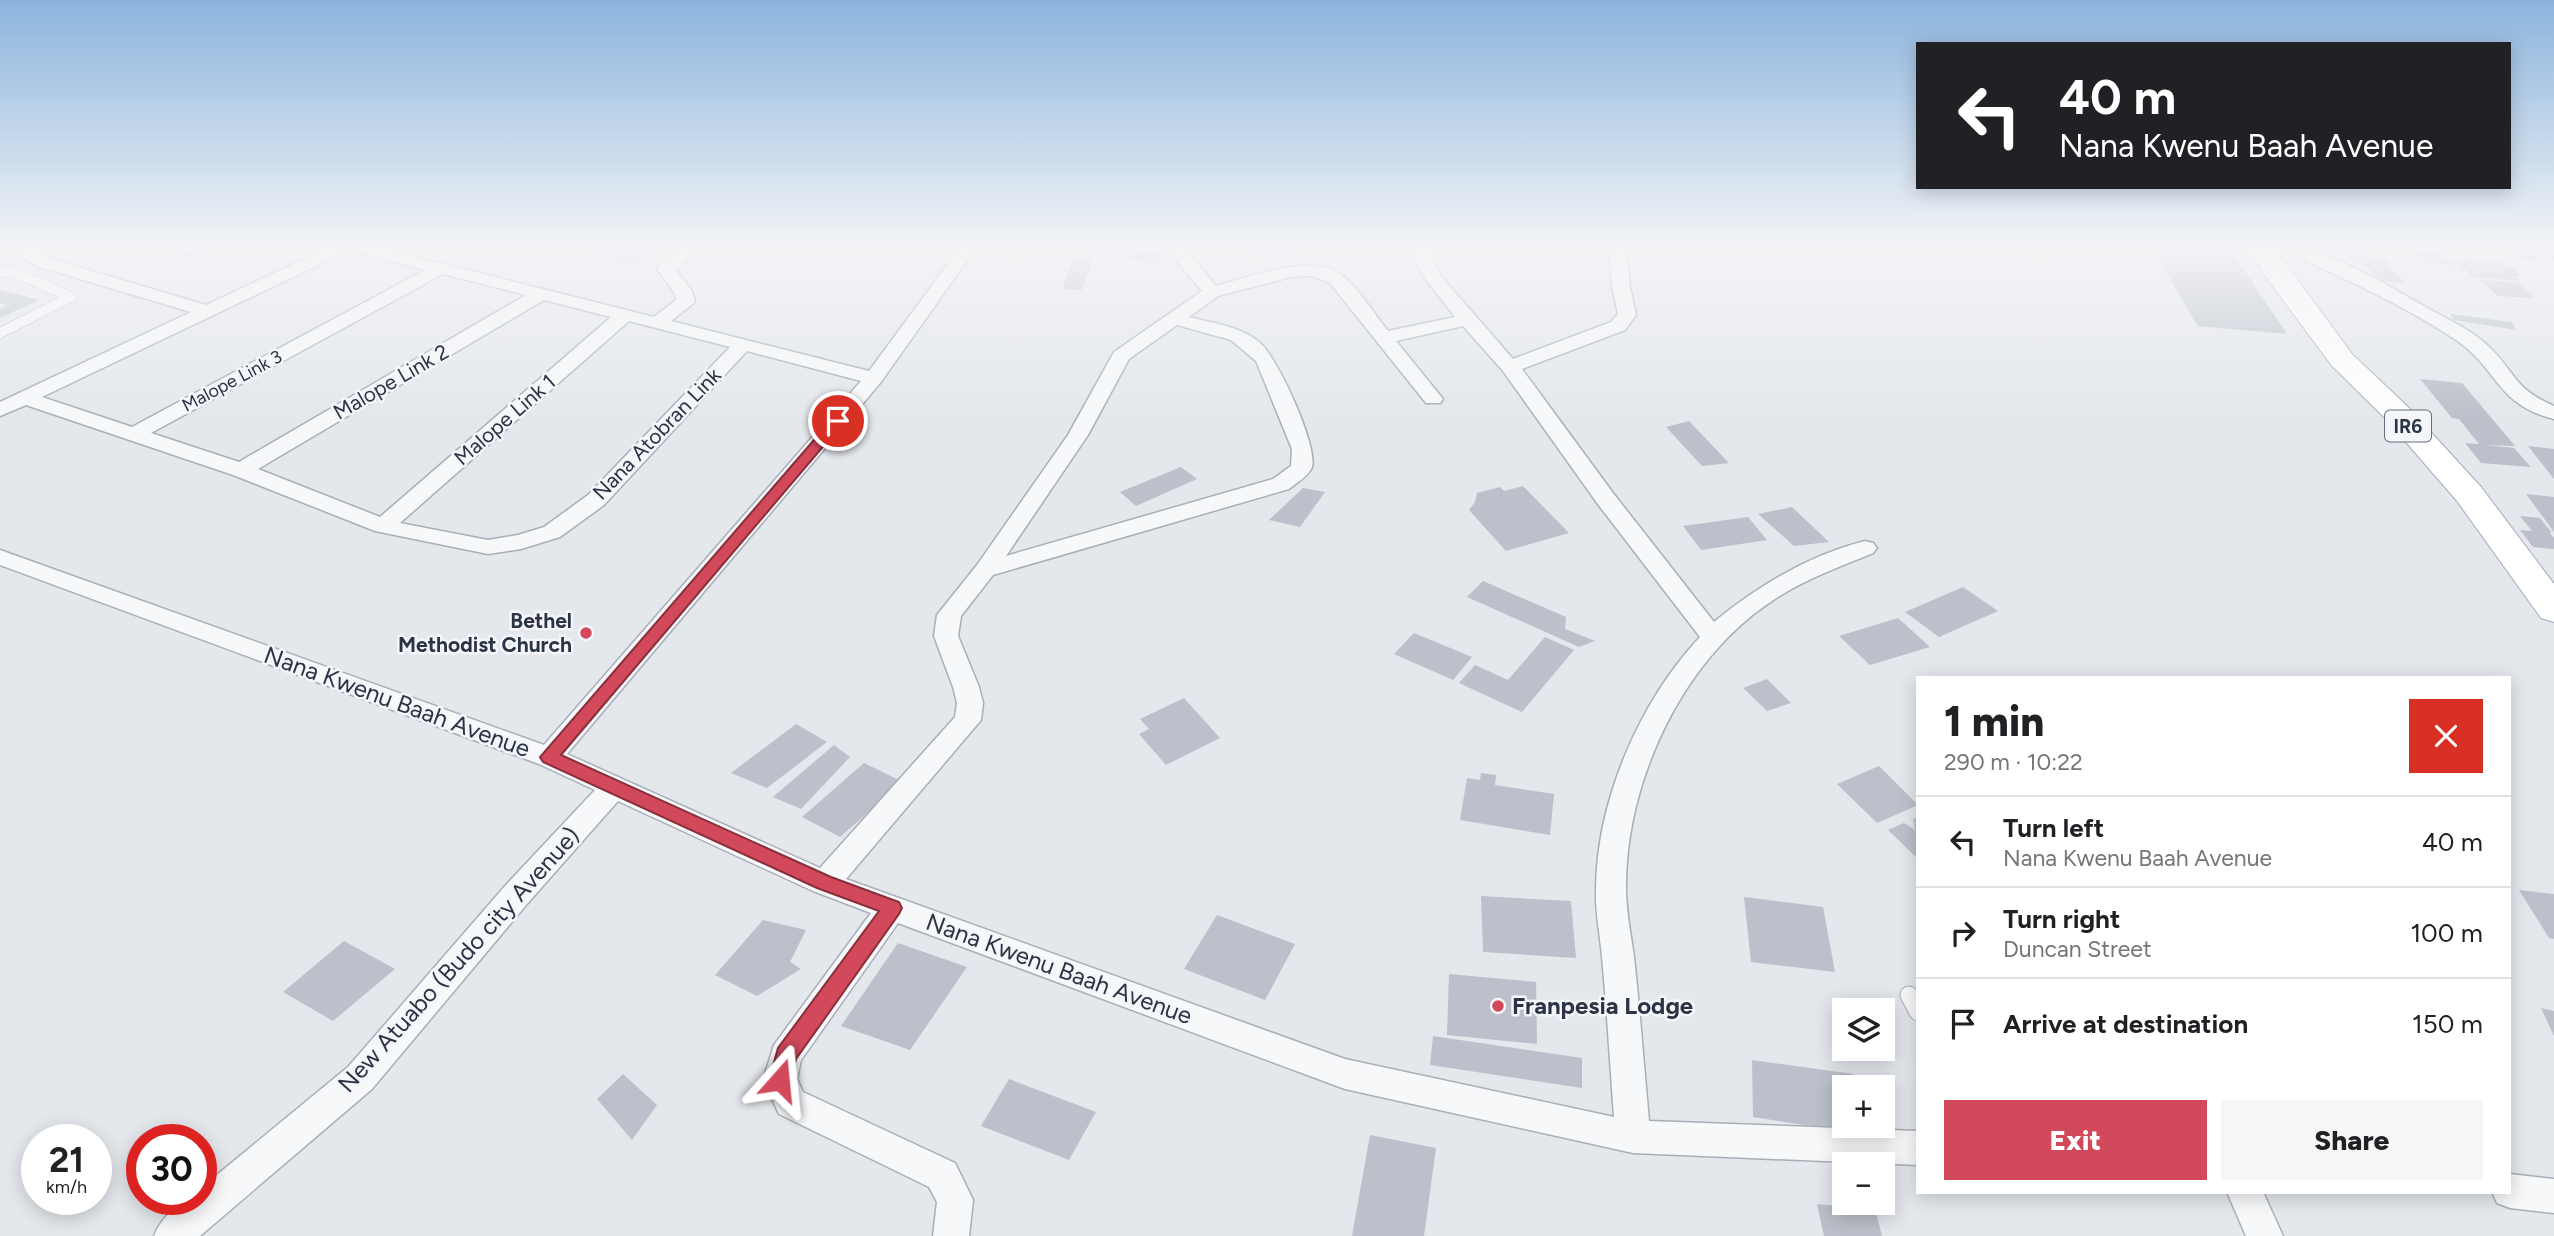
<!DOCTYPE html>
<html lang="en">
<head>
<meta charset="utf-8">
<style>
  :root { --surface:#fff; --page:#f6f6f6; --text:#202124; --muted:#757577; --line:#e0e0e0; --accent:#d1495b }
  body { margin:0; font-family:Figtree,sans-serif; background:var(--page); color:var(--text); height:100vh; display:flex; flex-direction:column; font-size:26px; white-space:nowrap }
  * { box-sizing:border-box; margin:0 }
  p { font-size:23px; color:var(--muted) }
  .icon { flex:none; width:38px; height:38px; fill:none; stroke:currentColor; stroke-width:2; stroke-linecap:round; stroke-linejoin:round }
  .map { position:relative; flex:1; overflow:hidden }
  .side { position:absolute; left:1916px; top:676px; width:595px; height:518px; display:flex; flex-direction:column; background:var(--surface); border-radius:0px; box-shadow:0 4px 18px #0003 }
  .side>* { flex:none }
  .banner { position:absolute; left:1916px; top:42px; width:595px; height:147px; border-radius:0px; box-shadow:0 4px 18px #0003; background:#202124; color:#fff; overflow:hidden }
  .tools { position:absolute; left:1832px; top:998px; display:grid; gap:14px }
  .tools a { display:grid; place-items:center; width:63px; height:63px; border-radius:0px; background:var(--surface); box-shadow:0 4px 18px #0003; font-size:35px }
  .speed { position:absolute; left:21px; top:1124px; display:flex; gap:14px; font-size:35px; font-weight:700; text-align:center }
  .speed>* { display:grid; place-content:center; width:91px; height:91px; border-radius:50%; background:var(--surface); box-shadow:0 4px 18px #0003; line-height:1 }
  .speed small { font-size:18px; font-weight:400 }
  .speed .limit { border:10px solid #d22; background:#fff; color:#111 }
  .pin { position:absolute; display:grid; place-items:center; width:60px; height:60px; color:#fff; margin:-30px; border:4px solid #fff; border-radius:50%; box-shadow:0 2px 7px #0007 }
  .me { position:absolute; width:77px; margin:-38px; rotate:18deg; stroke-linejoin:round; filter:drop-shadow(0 0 5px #0008) }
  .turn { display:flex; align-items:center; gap:24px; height:147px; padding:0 28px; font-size:32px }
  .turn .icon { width:91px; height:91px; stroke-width:2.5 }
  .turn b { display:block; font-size:49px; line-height:60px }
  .round { display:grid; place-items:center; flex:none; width:74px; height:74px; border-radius:0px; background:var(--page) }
  .summary { display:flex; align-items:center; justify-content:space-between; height:119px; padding:0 28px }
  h1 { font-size:42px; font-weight:800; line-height:52px }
  .button { display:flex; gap:14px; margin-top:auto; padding:14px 28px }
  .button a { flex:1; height:80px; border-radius:0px; background:var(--accent); color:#fff; font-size:28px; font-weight:800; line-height:80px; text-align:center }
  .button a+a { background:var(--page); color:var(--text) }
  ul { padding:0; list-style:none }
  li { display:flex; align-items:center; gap:21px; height:91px; padding:0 28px; border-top:2px solid var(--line) }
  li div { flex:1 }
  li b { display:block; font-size:26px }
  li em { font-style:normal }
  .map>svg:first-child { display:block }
  .building { fill:#bbc0ca }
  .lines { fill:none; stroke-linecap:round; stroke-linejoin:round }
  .service-far1-casing { stroke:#a9aeb7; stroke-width:11 }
  .service-casing { stroke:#a9aeb7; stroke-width:19 }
  .minor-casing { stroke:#a9aeb7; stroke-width:3 }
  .primary-casing { stroke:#a3abb8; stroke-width:2 }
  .service-far1 { stroke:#f7f8fa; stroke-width:10 }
  .service { stroke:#f7f8fa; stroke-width:17 }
  .minor { fill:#f7f8fa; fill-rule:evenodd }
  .primary { fill:#fff; fill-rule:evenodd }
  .route { fill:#d1495b; stroke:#882f3b; stroke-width:2 }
  .poi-dot { fill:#d1495b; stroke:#f4f6f9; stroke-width:2.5 }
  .labels { text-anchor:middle; stroke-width:5; stroke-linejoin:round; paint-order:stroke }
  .far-street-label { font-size:18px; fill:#2b3445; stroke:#f4f6f9 }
  .shield { fill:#f4f6f9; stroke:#676e7b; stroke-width:2 }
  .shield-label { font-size:19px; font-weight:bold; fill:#2b3445 }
  .street-label { font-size:21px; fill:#2b3445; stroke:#f4f6f9 }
  .poi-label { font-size:21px; font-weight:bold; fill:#2b3445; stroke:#f4f6f9; text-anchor:end }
  .near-street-label { font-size:24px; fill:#2b3445; stroke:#f4f6f9 }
  .near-poi-label { font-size:24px; font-weight:bold; fill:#2b3445; stroke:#f4f6f9; text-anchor:start }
</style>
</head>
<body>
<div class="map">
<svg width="2554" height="1236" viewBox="0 0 2554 1236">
  <rect width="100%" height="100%" fill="#e4e7ec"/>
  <g class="building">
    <polygon points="198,245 227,245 196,259 177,255"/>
    <polygon points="607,245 672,245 627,265 594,251"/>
    <polygon points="1094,245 1100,245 1165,253 1158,263 1087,254"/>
    <polygon points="1243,245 1290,245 1295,254 1249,259"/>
    <polygon points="2150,245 2227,245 2287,334 2198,326"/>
    <polygon points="2309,245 2359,245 2369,253 2332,253 2341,261 2329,260"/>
    <polygon points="2508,245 2526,245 2539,261 2519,259"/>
    <polygon points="2536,245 2554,245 2554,261 2550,260"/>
    <polygon points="2413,251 2442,253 2455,266 2426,264"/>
    <polygon points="2345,255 2383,257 2393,265 2386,265 2405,282 2382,281 2363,264 2355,264"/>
    <polygon points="1073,260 1092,260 1082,290 1062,289"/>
    <polygon points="2455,260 2502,263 2507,268 2513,269 2521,276 2516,276 2521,281 2473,277"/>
    <polygon points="2480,280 2517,282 2535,298 2498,296"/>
    <polygon points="0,290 39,300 0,318 0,309 8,305 0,303"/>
    <polygon points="2450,314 2512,322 2516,330 2454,320"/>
    <polygon points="2420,379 2462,383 2515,446 2484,445 2514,448 2531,467 2481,463 2465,443 2479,444 2459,419 2452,418"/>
    <polygon points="1689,421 1729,463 1702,466 1666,427"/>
    <polygon points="2528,446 2554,449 2554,479"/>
    <polygon points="1181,467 1197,479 1136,506 1120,492"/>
    <polygon points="1523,486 1569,533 1506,551 1469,510 1475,502 1477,493 1500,487 1504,491"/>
    <polygon points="1303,488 1325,492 1300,527 1269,520"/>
    <polygon points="2526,494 2554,497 2554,532"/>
    <polygon points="1792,507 1829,542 1794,546 1758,514"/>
    <polygon points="2520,516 2540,518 2552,533 2549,532 2554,538 2554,549 2533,547 2520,530 2532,531"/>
    <polygon points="1748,517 1767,540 1701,550 1683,526"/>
    <polygon points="1483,581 1566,617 1565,629 1595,641 1579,647 1467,597"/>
    <polygon points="1963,587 1998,611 1939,637 1905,612"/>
    <polygon points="1898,618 1930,647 1870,665 1839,636"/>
    <polygon points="1414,633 1472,657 1453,680 1394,654"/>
    <polygon points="1545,637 1574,650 1522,712 1459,683 1475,665 1508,680"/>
    <polygon points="1767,679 1791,703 1767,711 1743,688"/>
    <polygon points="1184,698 1220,738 1166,765 1139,734 1149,729 1140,719"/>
    <polygon points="796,724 827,742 767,788 731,773"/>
    <polygon points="834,745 850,757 801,809 773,797"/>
    <polygon points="864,763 903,782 840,837 802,817"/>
    <polygon points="1879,766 1918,805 1877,823 1837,784"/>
    <polygon points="1481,773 1496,775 1495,785 1554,794 1550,835 1460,820 1467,778 1480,780"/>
    <polygon points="1918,817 1918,859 1888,830 1904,823 1915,830 1913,819"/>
    <polygon points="2519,890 2554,894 2554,939 2549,938"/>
    <polygon points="1481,896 1571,901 1576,958 1483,952"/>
    <polygon points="1744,897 1823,907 1835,972 1751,962"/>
    <polygon points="1217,915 1295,944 1265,1000 1184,969"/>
    <polygon points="763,920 806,930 790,962 801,969 757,996 715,975"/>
    <polygon points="344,941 395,969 333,1021 283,992"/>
    <polygon points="898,943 967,967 910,1050 841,1026"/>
    <polygon points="1449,974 1536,982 1537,1044 1447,1035"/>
    <polygon points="2541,1008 2554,1011 2554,1036"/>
    <polygon points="1433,1036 1582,1058 1582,1088 1430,1065"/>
    <polygon points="1752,1060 1853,1074 1855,1087 1844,1087 1844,1125 1859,1125 1860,1134 1753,1117"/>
    <polygon points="623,1074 657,1105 632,1140 597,1099"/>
    <polygon points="1009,1079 1096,1112 1069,1160 981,1126"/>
    <polygon points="1370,1135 1436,1148 1424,1236 1352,1236"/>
    <polygon points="1817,1204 1875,1209 1882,1236 1824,1236"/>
  </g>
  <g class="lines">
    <defs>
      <polyline id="service-far1" points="0,272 16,273 71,297 0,333"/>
      <polyline id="service" points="1909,995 1918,1012"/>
      <g id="minor">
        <path d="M22 245H39L40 254 48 258 206 305 334 245H368L654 317 676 300 674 292 657 269 660 265 685 245H703L676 270 692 291 695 302 671 321 869 371 962 245H978L881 382 567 754 820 868 955 717 957 703 953 687 934 636 937 615 977 565 1068 435 1114 352 1202 291 1176 260 1170 245H1186L1190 255 1216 286C1249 277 1313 252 1343 276 1360 290 1374 314 1388 331L1455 317 1423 276 1413 256C1419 241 1433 245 1446 245L1431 256 1440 275 1513 359 1611 322 1618 314 1612 287 1609 245H1626L1630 287 1636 315 1625 330 1522 369 1613 493 1714 622C1758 586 1809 555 1865 541L1873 543 1877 548 1873 553C1839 567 1803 580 1772 601 1683 659 1625 782 1626 888 1626 912 1631 934 1634 957 1640 1012 1644 1067 1649 1121L1918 1131V1165L1633 1153 1345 1089 898 923 801 1060 797 1079 803 1092 955 1163 973 1200 969 1236H933L937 1202 929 1187 779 1114 763 1080 774 1045 871 913 813 891 618 801 527 904 372 1089 200 1236H154C161 1217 181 1199 201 1199V1188L348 1067 505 886 595 790 539 764 0 565V550L544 745 861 381 747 351 604 505 560 537 521 549 488 554 375 531 233 475 26 405 0 416V402L191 312 36 266 22 257ZM350 250 425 270 132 427 42 397ZM443 274 526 295 239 462 151 433ZM1312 276 1330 283 1426 403H1440L1443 399 1396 341 1463 326 1503 371 1597 503 1700 637C1640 701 1597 800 1596 888 1595 911 1600 934 1602 957 1607 1010 1610 1063 1614 1117L1345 1059 846 879 981 720 983 703 979 687 958 636 961 616 993 575 1289 489C1296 483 1309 476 1312 467 1318 446 1277 356 1259 342 1240 326 1212 323 1189 317L1218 296 1291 277ZM544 300 611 317 380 517 258 469ZM629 321 730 347 588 495 544 527 518 535 488 540 400 523ZM1177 325 1231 340 1256 361 1292 449 1291 466 1273 479 1006 556 1088 435 1129 359Z"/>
        <path d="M2314 253C2354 263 2393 289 2429 309 2449 320 2472 330 2488 346 2517 373 2511 387 2554 406V419C2496 405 2498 368 2456 340 2410 309 2358 285 2308 262L2305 258 2308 254Z"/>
        <polygon points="2510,1174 2554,1179 2554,1213 2510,1208 2497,1203 2492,1192 2510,1192"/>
        <polygon points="2227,1192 2263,1192 2283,1236 2246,1236"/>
      </g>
      <polygon id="primary" points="2246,245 2272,245 2352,354 2407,406 2481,487 2554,584 2554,622 2541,618 2457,501 2385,418 2332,366 2269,281"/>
    </defs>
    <use href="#service-far1" class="service-far1-casing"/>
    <use href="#service" class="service-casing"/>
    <use href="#minor" class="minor-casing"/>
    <use href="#primary" class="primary-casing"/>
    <use href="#service-far1" class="service-far1"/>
    <use href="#service" class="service"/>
    <use href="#minor" class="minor"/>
    <use href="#primary" class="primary"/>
  </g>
  <linearGradient id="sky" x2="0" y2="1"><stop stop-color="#8bb4dd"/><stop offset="0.59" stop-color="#f3f4f6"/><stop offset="1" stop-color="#f3f4f6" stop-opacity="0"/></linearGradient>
  <rect width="2554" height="418" fill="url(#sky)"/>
  <polygon class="route" points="838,417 845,421 843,423 561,755 831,877 899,902 902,908 899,914 796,1059 788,1087 780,1090 773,1087 769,1080 778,1048 879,911 817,888 543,762 540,757 833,418"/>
  <g class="poi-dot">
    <circle cx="586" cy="633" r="7"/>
    <circle cx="1498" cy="1006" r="7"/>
  </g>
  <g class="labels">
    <g class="far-street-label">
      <text transform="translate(232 381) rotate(-28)" y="6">Malope Link 3</text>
    </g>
    <rect class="shield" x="2385" y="410.5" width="46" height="31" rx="5"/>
    <g class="shield-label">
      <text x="2408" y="433">IR6</text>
    </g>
    <g class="street-label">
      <text transform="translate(391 382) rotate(-30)" y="7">Malope Link 2</text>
      <text transform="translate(505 420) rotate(-41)" y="7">Malope Link 1</text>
      <text transform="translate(657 434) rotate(-46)" y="7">Nana Atobran Link</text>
    </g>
    <g class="poi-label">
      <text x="572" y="628">Bethel<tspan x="572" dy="24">Methodist Church</tspan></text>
    </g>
    <g class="near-street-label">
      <text transform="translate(397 702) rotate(20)" y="8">Nana Kwenu Baah Avenue</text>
      <text transform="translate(459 960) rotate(-48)" y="8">New Atuabo (Budo city Avenue)</text>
      <text transform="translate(1059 969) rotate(20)" y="8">Nana Kwenu Baah Avenue</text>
    </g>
    <g class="near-poi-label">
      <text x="1512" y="1014">Franpesia Lodge</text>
    </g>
  </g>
</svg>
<div class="tools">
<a><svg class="icon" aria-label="layers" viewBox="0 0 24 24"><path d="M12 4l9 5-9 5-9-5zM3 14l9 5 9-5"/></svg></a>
<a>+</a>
<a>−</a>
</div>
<div class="speed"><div>21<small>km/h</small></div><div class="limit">30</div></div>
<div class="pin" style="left:838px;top:421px;background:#d93025"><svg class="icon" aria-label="arrive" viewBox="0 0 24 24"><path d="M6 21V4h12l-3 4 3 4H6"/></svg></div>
<svg class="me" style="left:780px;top:1080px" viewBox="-20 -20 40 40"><path d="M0-17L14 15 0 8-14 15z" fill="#d1495b" stroke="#fff" stroke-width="4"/></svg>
<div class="banner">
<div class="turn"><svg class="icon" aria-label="left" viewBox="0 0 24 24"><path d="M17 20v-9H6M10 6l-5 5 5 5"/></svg><div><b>40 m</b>Nana Kwenu Baah Avenue</div></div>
</div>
<section class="side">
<div class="summary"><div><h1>1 min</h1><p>290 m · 10:22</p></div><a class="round" style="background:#d93025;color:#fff"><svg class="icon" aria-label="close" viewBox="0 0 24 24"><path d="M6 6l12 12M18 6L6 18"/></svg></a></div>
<ul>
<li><svg class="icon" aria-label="left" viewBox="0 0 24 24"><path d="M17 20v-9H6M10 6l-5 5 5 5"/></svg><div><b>Turn left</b><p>Nana Kwenu Baah Avenue</p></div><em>40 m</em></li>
<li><svg class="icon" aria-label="right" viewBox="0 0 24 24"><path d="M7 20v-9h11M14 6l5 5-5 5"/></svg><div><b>Turn right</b><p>Duncan Street</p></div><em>100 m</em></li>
<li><svg class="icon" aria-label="arrive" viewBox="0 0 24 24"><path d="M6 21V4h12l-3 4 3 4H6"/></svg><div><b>Arrive at destination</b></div><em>150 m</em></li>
</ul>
<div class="button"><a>Exit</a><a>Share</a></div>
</section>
</div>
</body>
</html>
